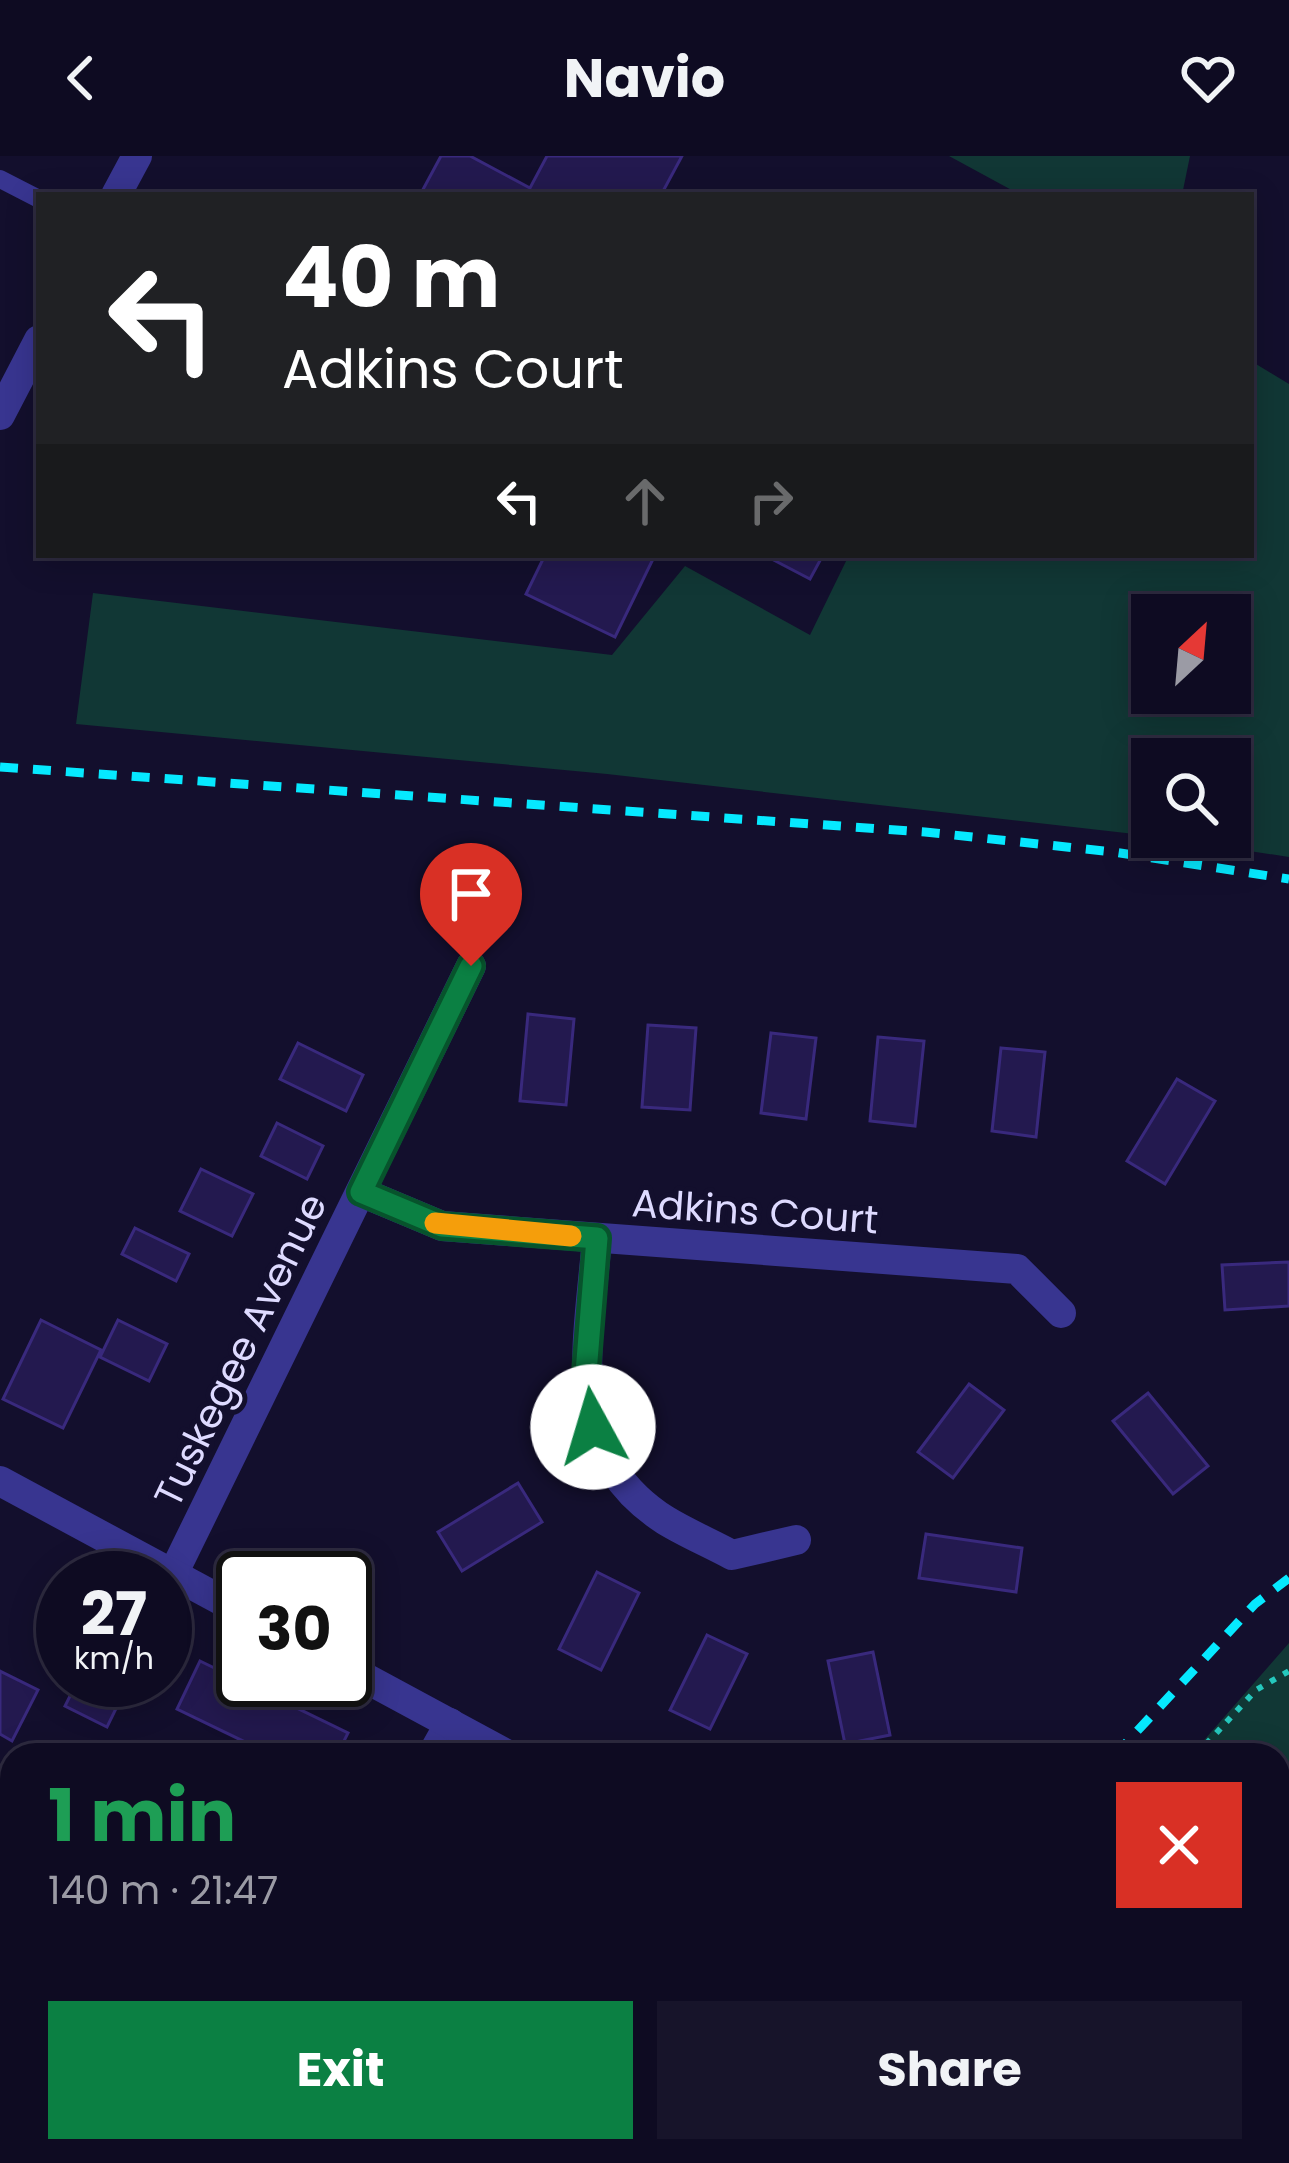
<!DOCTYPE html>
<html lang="en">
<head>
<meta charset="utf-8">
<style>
  :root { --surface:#0e0b22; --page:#17142a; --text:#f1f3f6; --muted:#9b9ba5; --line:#2e2b40; --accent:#0b8043 }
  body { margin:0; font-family:Poppins,sans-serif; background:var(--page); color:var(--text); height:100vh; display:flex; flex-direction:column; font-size:45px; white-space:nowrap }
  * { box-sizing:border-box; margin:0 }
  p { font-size:39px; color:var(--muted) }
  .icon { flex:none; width:66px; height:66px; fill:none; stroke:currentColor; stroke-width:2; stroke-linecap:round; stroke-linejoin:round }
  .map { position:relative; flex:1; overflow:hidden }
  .side { position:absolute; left:0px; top:1587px; width:1290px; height:420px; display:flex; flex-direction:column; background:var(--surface); border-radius:36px 36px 0 0; box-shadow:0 6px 30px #0003,0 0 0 3px var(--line) }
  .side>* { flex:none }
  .hud { position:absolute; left:36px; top:36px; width:1218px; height:366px; border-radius:0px; box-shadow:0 6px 30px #0003,0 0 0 3px var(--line); background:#202124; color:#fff; overflow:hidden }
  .needle { width:78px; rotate:26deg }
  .controls { position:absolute; left:1131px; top:438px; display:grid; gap:24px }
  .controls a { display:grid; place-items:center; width:120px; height:120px; border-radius:0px; background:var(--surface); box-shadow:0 6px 30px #0003,0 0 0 3px var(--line); font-size:60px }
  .speed { position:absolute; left:36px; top:1395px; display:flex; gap:24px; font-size:60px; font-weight:700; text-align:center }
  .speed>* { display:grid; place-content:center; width:156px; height:156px; border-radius:50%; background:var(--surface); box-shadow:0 6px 30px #0003,0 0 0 3px var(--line); line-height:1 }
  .speed small { font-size:30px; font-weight:400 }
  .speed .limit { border:6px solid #111; border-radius:18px; background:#fff; color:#111 }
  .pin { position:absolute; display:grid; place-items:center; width:102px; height:102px; color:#fff; margin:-123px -51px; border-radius:50% 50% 50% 0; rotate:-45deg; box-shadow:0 0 12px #0007 }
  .pin .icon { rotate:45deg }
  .me { position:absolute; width:132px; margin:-66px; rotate:354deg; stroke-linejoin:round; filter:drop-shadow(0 0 9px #0008) }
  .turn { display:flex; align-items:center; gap:42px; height:252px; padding:0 48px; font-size:54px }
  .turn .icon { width:156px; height:156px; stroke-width:2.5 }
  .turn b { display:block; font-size:84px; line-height:102px }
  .lanes { display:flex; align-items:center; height:114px; padding:0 48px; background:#0003; justify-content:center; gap:60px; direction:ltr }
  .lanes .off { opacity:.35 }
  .round { display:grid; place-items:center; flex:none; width:126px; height:126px; border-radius:0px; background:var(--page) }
  .headline { display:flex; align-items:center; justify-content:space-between; height:204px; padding:0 48px }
  h1 { font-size:72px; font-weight:700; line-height:90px; color:#1e9e55 }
  .cta { display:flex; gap:24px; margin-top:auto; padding:24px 48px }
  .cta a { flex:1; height:138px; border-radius:0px; background:var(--accent); color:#fff; font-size:48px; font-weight:700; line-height:138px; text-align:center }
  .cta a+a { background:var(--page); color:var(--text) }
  header { display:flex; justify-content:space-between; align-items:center; height:156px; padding:0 48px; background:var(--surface); font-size:54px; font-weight:700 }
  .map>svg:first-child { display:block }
  .green { fill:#113735; fill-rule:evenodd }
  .building { fill:#23194f; stroke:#39297d; stroke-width:3 }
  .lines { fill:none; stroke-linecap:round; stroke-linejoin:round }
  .path { stroke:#25c8bd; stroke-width:6; stroke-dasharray:6 9; stroke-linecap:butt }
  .service { stroke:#383590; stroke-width:18 }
  .minor { stroke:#383590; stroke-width:30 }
  .tertiary { stroke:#383590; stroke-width:30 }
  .rail { stroke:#06e9ff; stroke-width:9; stroke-dasharray:18 15; stroke-linecap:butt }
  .route-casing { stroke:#07532c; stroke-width:30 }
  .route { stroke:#0b8043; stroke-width:21 }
  .slow { stroke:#f59e0b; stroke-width:21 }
  .labels { text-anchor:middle; stroke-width:10; stroke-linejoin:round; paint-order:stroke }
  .street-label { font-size:39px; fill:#dedaff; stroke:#130f2d }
</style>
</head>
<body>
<header><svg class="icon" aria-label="back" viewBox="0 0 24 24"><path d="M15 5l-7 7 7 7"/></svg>Navio<svg class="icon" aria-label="heart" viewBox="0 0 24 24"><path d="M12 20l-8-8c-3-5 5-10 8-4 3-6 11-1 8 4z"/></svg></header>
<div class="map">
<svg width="1289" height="2007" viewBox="0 0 1289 2007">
  <rect width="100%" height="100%" fill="#130f2d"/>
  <g class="green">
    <polygon points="949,0 1190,0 1182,39 1021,39"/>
    <path d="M1251 205 1289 228V701L1159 681H1230V603H1152V680L607 618 76 568 93 437 612 499 685 410 810 479 849 399H1251ZM1152 459H1230V537H1152Z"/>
    <polygon points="1289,1487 1289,1979 1278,1973 1278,1599 1191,1599"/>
  </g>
  <g class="building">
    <polygon points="441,0 470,0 530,32 547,0 682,0 661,39 420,39"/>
    <polygon points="545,399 655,399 615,481 526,438"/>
    <polygon points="764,399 823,399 810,423"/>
    <polygon points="528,858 574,863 566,949 520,945"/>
    <polygon points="648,869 696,872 690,954 642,951"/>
    <polygon points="771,877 816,882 806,963 761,957"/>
    <polygon points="878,881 924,885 915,970 870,965"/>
    <polygon points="298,887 363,919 346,955 280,923"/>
    <polygon points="1001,892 1045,896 1036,981 992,975"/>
    <polygon points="1177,923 1215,945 1165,1028 1127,1005"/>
    <polygon points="277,967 323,990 307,1023 261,1000"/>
    <polygon points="201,1013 253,1038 232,1080 180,1055"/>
    <polygon points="135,1072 189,1098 176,1125 122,1098"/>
    <polygon points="1289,1106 1289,1150 1225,1154 1222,1109"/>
    <polygon points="41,1164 101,1194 63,1272 3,1243"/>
    <polygon points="118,1164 167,1188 149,1225 100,1201"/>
    <polygon points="969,1228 1004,1254 953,1322 918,1296"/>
    <polygon points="1148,1237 1208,1310 1173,1338 1113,1265"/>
    <polygon points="518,1327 542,1366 462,1415 438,1376"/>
    <polygon points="926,1378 1022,1392 1016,1436 919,1422"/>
    <polygon points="597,1416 639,1437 601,1514 559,1493"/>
    <polygon points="707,1479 747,1498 710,1573 670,1554"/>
    <polygon points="873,1496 890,1579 845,1588 828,1505"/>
    <polygon points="200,1505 348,1577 337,1599 272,1599 177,1553"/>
    <polygon points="0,1515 38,1534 12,1585 0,1578"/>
    <polygon points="78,1524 130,1524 107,1571 65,1550"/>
    <polygon points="0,1677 12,1686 12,1757 0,1749"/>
    <polygon points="395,1995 492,1995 508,2007 411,2007"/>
  </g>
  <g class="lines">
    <g class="path">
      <polyline points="1196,1599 1256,1534 1289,1515"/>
      <polyline points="1278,1859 1289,1865"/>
    </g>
    <g class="service">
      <polyline points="0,23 39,43"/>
      <polyline points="661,2007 672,1995"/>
    </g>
    <g class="minor">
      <polyline points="361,1036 442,1070 1017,1113 1061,1157"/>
      <path d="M597 1082C589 1186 560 1297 665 1364 686 1377 710 1387 732 1399L796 1384"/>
      <polyline points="173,1418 471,810"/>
      <polyline points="432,1599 450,1567"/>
      <polyline points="0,1831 12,1842"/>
      <polyline points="17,2007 34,1995"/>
    </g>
    <g class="tertiary">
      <polyline points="116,39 137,0"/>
      <polyline points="0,259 39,184"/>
      <polyline points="0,1325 243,1456"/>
      <polyline points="345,1511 508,1599"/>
      <polyline points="1240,1995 1263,2007"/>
    </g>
    <g class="rail">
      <polyline points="0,611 925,676 1114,696 1289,723"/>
      <polyline points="1115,1599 1255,1448 1289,1422"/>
      <polyline points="773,2007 784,1995"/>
    </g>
  </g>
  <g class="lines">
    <defs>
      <polyline id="route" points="471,810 361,1036 442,1070 597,1082 585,1229 593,1271"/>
    </defs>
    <use href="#route" class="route-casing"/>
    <use href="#route" class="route"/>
    <polyline class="slow" points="435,1067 571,1080"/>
  </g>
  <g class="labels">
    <g class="street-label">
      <text transform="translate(755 1055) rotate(4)" y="14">Adkins Court</text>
      <text transform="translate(240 1194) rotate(-64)" y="14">Tuskegee Avenue</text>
    </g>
  </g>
</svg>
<div class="controls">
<a><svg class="needle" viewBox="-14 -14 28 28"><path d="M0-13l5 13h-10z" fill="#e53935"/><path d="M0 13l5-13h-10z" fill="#9b9ba5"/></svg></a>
<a><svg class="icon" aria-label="search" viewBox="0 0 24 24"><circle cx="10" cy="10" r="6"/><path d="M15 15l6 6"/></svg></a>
</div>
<div class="speed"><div>27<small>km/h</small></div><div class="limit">30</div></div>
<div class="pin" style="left:471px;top:810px;background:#d93025"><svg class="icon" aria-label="arrive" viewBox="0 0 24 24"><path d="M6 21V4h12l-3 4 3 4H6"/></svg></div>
<svg class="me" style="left:593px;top:1271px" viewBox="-20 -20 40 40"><circle r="19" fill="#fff"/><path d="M0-13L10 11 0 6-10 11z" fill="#0b8043"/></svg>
<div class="hud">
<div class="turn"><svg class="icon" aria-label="left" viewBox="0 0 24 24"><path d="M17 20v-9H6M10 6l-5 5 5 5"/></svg><div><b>40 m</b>Adkins Court</div></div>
<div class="lanes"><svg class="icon" aria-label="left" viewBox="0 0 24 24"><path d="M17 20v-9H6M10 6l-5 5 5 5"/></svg><svg class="icon off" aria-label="ahead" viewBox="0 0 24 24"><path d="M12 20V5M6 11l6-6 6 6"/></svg><svg class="icon off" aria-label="right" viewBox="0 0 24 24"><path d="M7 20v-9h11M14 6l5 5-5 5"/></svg></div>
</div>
<section class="side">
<div class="headline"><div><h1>1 min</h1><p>140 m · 21:47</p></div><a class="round" style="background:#d93025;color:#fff"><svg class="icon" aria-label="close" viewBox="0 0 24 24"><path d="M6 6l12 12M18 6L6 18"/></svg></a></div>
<div class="cta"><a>Exit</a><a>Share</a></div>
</section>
</div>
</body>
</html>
